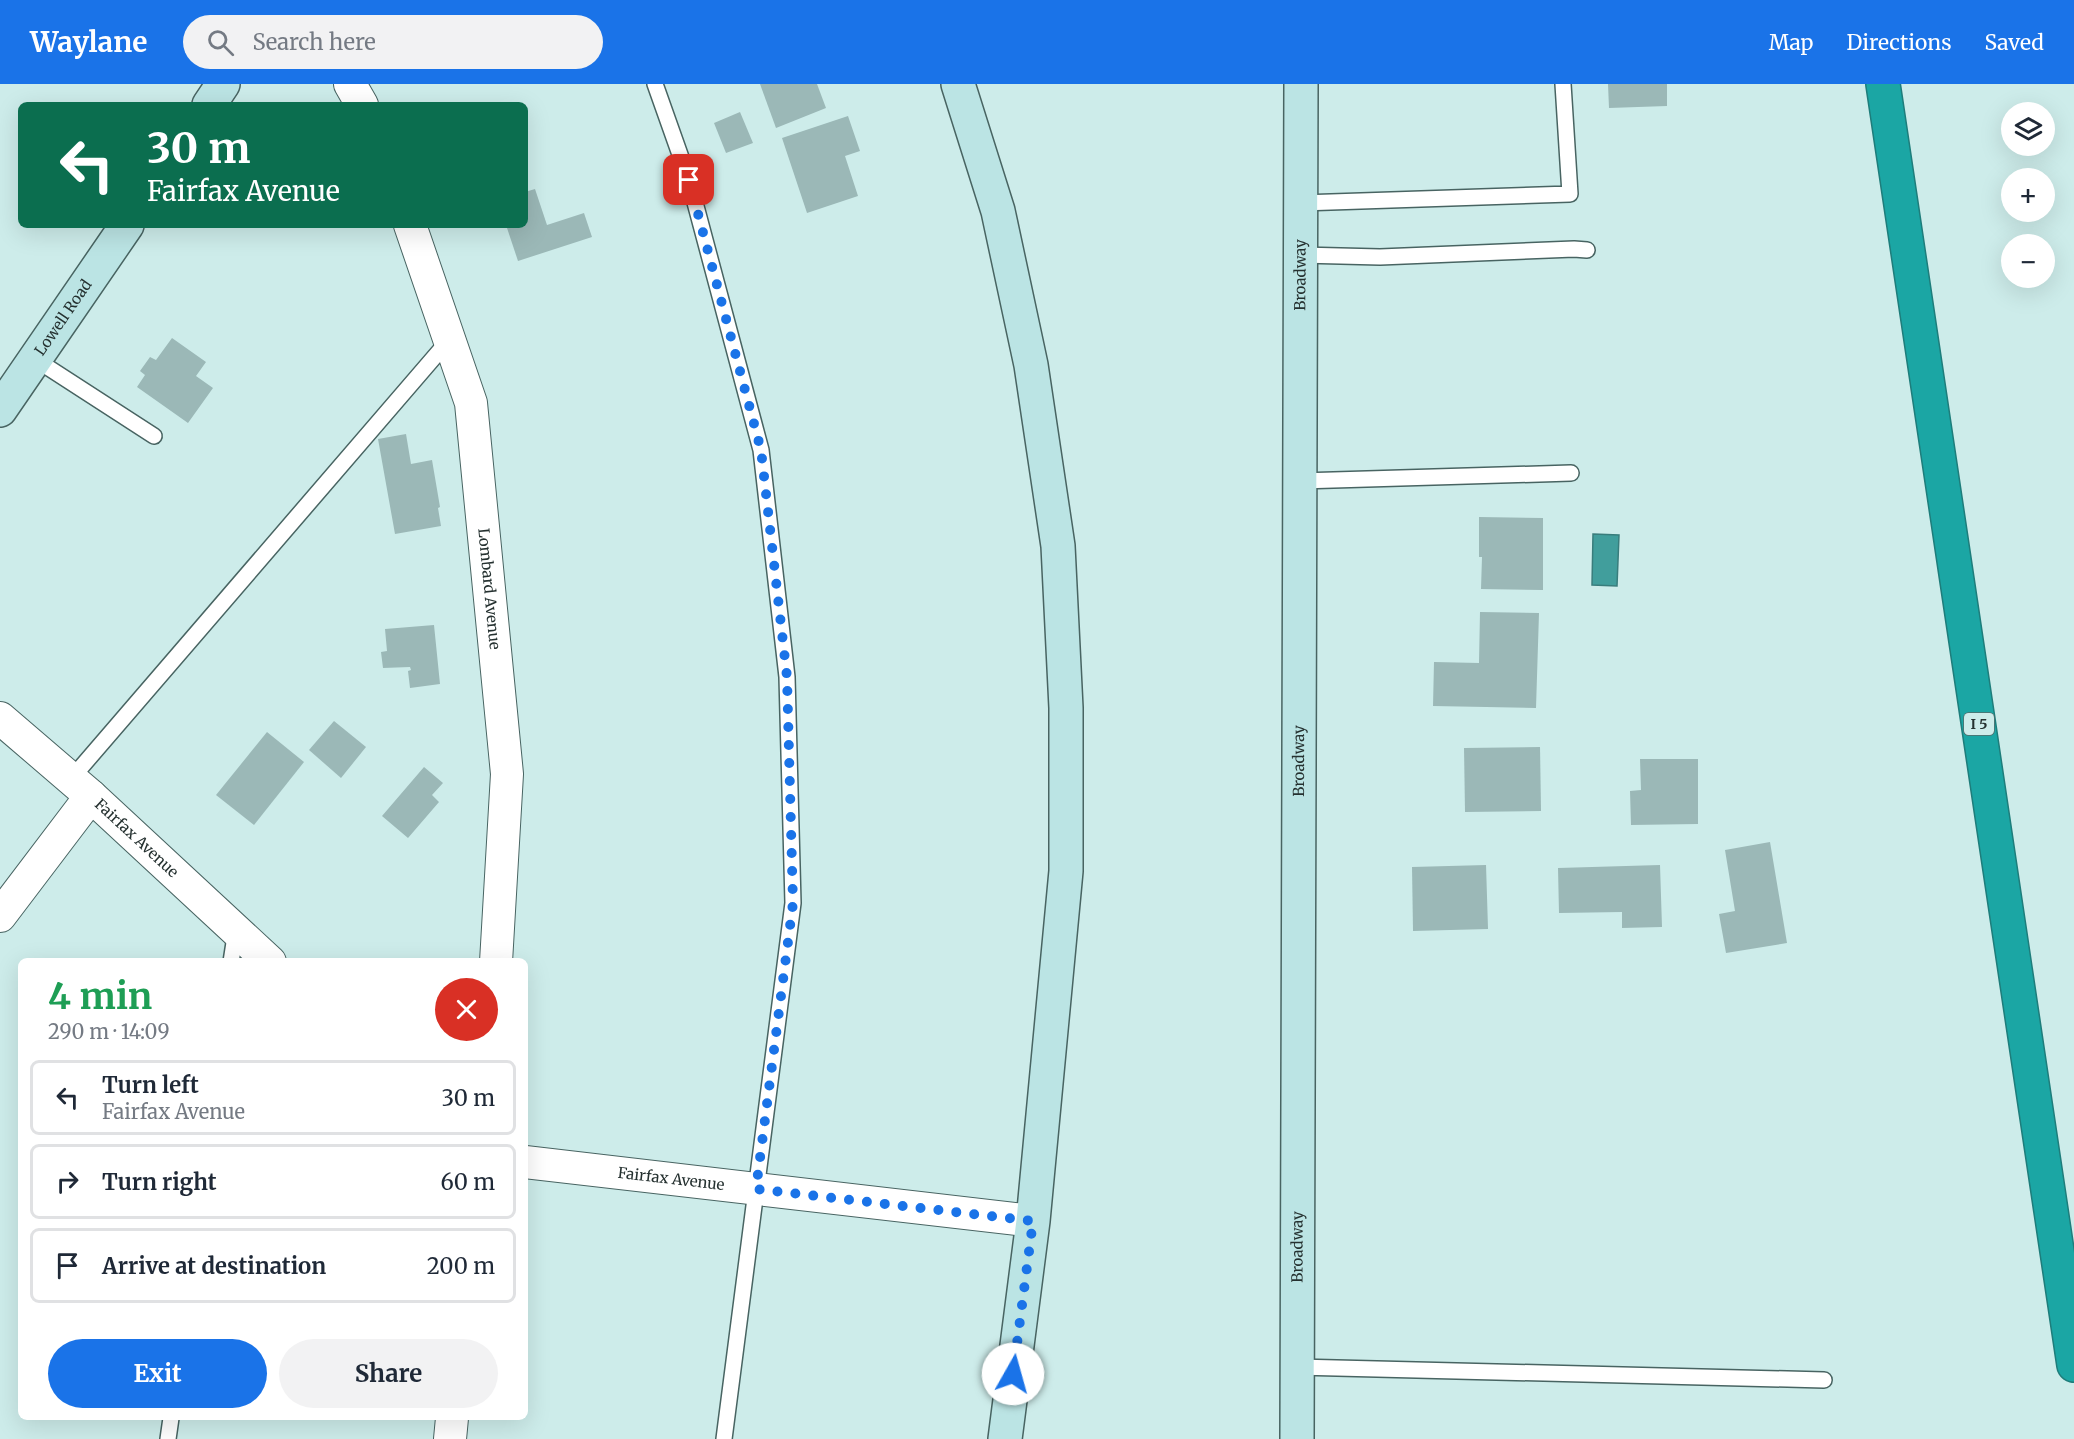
<!DOCTYPE html>
<html lang="en">
<head>
<meta charset="utf-8">
<style>
  :root { --surface:#fff; --page:#f2f2f3; --text:#1f2937; --muted:#747a83; --line:#e0e1e3; --accent:#1a73e8 }
  body { margin:0; font-family:Merriweather,serif; background:var(--page); color:var(--text); height:100vh; display:flex; flex-direction:column; font-size:22px; white-space:nowrap }
  * { box-sizing:border-box; margin:0 }
  p { font-size:20px; color:var(--muted) }
  .icon { flex:none; width:33px; height:33px; fill:none; stroke:currentColor; stroke-width:2; stroke-linecap:round; stroke-linejoin:round }
  .map { position:relative; flex:1; overflow:hidden }
  .side { position:absolute; left:18px; top:874px; width:510px; height:462px; display:flex; flex-direction:column; background:var(--surface); border-radius:9px; box-shadow:0 6px 24px #0002 }
  .side>* { flex:none }
  .banner { position:absolute; left:18px; top:18px; width:510px; height:126px; border-radius:9px; box-shadow:0 6px 24px #0002; background:#0b6e4f; color:#fff; overflow:hidden }
  .tools { position:absolute; left:2001px; top:18px; display:grid; gap:12px }
  .tools a { display:grid; place-items:center; width:54px; height:54px; border-radius:50%; background:var(--surface); box-shadow:0 6px 24px #0002; font-size:30px }
  .pin { position:absolute; display:grid; place-items:center; width:51px; height:51px; color:#fff; margin:-26px; border-radius:12px; box-shadow:0 3px 9px #0006 }
  .me { position:absolute; width:66px; margin:-33px; rotate:7deg; stroke-linejoin:round; filter:drop-shadow(0 0 4px #0008) }
  .turn { display:flex; align-items:center; gap:21px; height:126px; padding:0 30px; font-size:27px }
  .turn .icon { width:78px; height:78px; stroke-width:2.5 }
  .turn b { display:block; font-size:42px; line-height:51px }
  .round { display:grid; place-items:center; flex:none; width:63px; height:63px; border-radius:32px; background:var(--page) }
  .summary { display:flex; align-items:center; justify-content:space-between; height:102px; padding:0 30px }
  h1 { font-size:36px; font-weight:700; line-height:45px; color:#1e9e55 }
  .primary-button { display:flex; gap:12px; margin-top:auto; padding:12px 30px }
  .primary-button a { flex:1; height:69px; border-radius:36px; background:var(--accent); color:#fff; font-size:24px; font-weight:700; line-height:69px; text-align:center }
  .primary-button a+a { background:var(--page); color:var(--text) }
  ul { padding:0; list-style:none }
  li { display:flex; align-items:center; gap:18px; height:75px; margin:0 12px 9px; padding:0 18px; border:3px solid var(--line); border-radius:9px }
  li div { flex:1 }
  li b { display:block; font-size:22px }
  li em { font-style:normal }
  header { display:flex; align-items:center; gap:36px; box-sizing:border-box; height:84px; padding:0 30px; background:var(--accent); color:#fff }
  header strong { font-size:28px }
  nav { display:flex; gap:33px; margin-inline-start:auto; font-size:21px }
  .search { width:420px; height:54px; background:var(--page); display:flex; align-items:center; gap:15px; box-sizing:border-box; padding:0 21px; border-radius:33px; color:var(--muted); font-size:22px }
  .map>svg:first-child { display:block }
  .water { fill:#419e9c; stroke:#397d7c; stroke-width:1.5 }
  .building { fill:#9bb8b7 }
  .lines { fill:none; stroke-linecap:round; stroke-linejoin:round }
  .lane-casing { stroke:#486462; stroke-width:18 }
  .street-casing { stroke:#486462; stroke-width:34 }
  .secondary-casing { stroke:#486462; stroke-width:36 }
  .highway-casing { stroke:#1e7d7b; stroke-width:36 }
  .lane { stroke:#fff; stroke-width:15 }
  .street { stroke:#fff; stroke-width:32 }
  .secondary { stroke:#bbe4e4; stroke-width:33 }
  .highway { stroke:#1ba6a4; stroke-width:33 }
  .route { stroke:#1a73e8; stroke-width:10; stroke-dasharray:0 18 }
  .labels { text-anchor:middle; stroke-width:6; stroke-linejoin:round; paint-order:stroke }
  .shield { fill:#cdecea; stroke:#576968; stroke-width:1.5 }
  .shield-label { font-size:14px; font-weight:bold; fill:#253130 }
  .street-label { font-size:15px; fill:#253130; stroke:#cdecea }
</style>
</head>
<body>
<header>
<strong>Waylane</strong>
<div class="search"><svg class="icon" aria-label="search" viewBox="0 0 24 24"><circle cx="10" cy="10" r="6"/><path d="M15 15l6 6"/></svg>Search here</div>
<nav><a>Map</a><a>Directions</a><a>Saved</a></nav>
</header>
<div class="map">
<svg width="2074" height="1355" viewBox="0 0 2074 1355">
  <rect width="100%" height="100%" fill="#cdecea"/>
  <polygon class="water" points="1593,450 1619,451 1617,502 1592,501"/>
  <g class="building">
    <polygon points="760,0 817,0 826,24 776,44"/>
    <polygon points="1608,0 1667,0 1667,22 1609,24"/>
    <polygon points="740,28 753,59 726,69 714,39"/>
    <polygon points="848,32 860,67 845,72 858,112 807,129 782,54"/>
    <polygon points="535,105 547,141 584,129 592,153 518,177 506,141 525,141 525,108"/>
    <polygon points="172,254 206,278 196,292 213,304 188,339 137,303 145,291 140,287 150,273 156,276"/>
    <polygon points="406,350 411,380 432,376 440,423 438,424 441,442 395,450 378,355"/>
    <polygon points="1479,433 1543,434 1543,506 1481,505 1482,473 1479,473"/>
    <polygon points="1480,528 1539,529 1536,624 1433,622 1434,578 1479,579"/>
    <polygon points="434,541 440,600 410,604 408,587 411,586 410,583 383,584 381,568 387,567 385,545"/>
    <polygon points="334,637 366,663 341,694 309,666"/>
    <polygon points="267,648 304,678 254,741 216,711"/>
    <polygon points="1540,663 1541,727 1465,728 1464,664"/>
    <polygon points="1640,675 1698,675 1698,740 1631,741 1630,707 1641,706"/>
    <polygon points="424,683 443,699 432,711 439,718 408,754 382,732"/>
    <polygon points="1770,758 1787,859 1726,869 1719,830 1735,827 1725,766"/>
    <polygon points="1486,781 1488,845 1413,847 1412,783"/>
    <polygon points="1660,781 1662,843 1622,844 1622,828 1559,829 1558,784"/>
  </g>
  <g class="lines">
    <defs>
      <g id="lane">
        <polyline points="655,0 689,96 761,366 787,593 793,819 724,1355"/>
        <polyline points="1301,119 1570,110 1563,0"/>
        <polyline points="1301,171 1380,173 1574,165 1587,166"/>
        <polyline points="35,275 154,352"/>
        <polyline points="1300,397 1571,389"/>
        <polyline points="71,695 449,256"/>
        <polyline points="231,878 236,846"/>
        <polyline points="1297,1283 1824,1296"/>
        <polyline points="168,1355 171,1334"/>
      </g>
      <g id="street">
        <polyline points="350,0 362,21"/>
        <path id="s1" d="M410 141 471 319 507 690 496 878"/>
        <path id="s2" d="M0 634 91 712 270 878"/>
        <polyline points="0,832 91,712"/>
        <path id="s3" d="M525 1078 1033 1137"/>
        <polyline points="450,1355 452,1334"/>
      </g>
      <g id="secondary">
        <polyline points="958,0 998,127 1031,281 1058,462 1066,624 1066,787 1033,1137 1005,1355"/>
        <polyline points="209,21 223,0"/>
        <path id="s4" d="M0 326 127 141"/>
        <path id="s5" d="M1297 1355 1301 0"/>
      </g>
      <polyline id="highway" points="1883,0 2074,1281"/>
    </defs>
    <use href="#lane" class="lane-casing"/>
    <use href="#street" class="street-casing"/>
    <use href="#secondary" class="secondary-casing"/>
    <use href="#highway" class="highway-casing"/>
    <use href="#lane" class="lane"/>
    <use href="#street" class="street"/>
    <use href="#secondary" class="secondary"/>
    <use href="#highway" class="highway"/>
  </g>
  <g class="lines">
    <polyline class="route" points="689,96 761,366 787,593 793,819 756,1105 1033,1137 1013,1290"/>
  </g>
  <g class="labels">
    <rect class="shield" x="1964" y="629" width="30" height="22" rx="4.5"/>
    <g class="shield-label">
      <text x="1979" y="645">I 5</text>
    </g>
    <g class="street-label">
      <text dy="5" stroke="none"><textPath href="#s5" startOffset="1164">Broadway</textPath></text>
      <text dy="5" stroke="none"><textPath href="#s4" startOffset="112">Lowell Road</textPath></text>
      <text dy="5" stroke="none"><textPath href="#s1" startOffset="375">Lombard Avenue</textPath></text>
      <text dy="5" stroke="none"><textPath href="#s5" startOffset="678">Broadway</textPath></text>
      <text dy="5" stroke="none"><textPath href="#s2" startOffset="182">Fairfax Avenue</textPath></text>
      <text dy="5" stroke="none"><textPath href="#s3" startOffset="147">Fairfax Avenue</textPath></text>
      <text dy="5" stroke="none"><textPath href="#s5" startOffset="192">Broadway</textPath></text>
    </g>
  </g>
</svg>
<div class="tools">
<a><svg class="icon" aria-label="layers" viewBox="0 0 24 24"><path d="M12 4l9 5-9 5-9-5zM3 14l9 5 9-5"/></svg></a>
<a>+</a>
<a>−</a>
</div>
<div class="pin" style="left:689px;top:96px;background:#d93025"><svg class="icon" aria-label="arrive" viewBox="0 0 24 24"><path d="M6 21V4h12l-3 4 3 4H6"/></svg></div>
<svg class="me" style="left:1013px;top:1290px" viewBox="-20 -20 40 40"><circle r="19" fill="#fff"/><path d="M0-13L10 11 0 6-10 11z" fill="#1a73e8"/></svg>
<div class="banner">
<div class="turn"><svg class="icon" aria-label="left" viewBox="0 0 24 24"><path d="M17 20v-9H6M10 6l-5 5 5 5"/></svg><div><b>30 m</b>Fairfax Avenue</div></div>
</div>
<section class="side">
<div class="summary"><div><h1>4 min</h1><p>290 m · 14:09</p></div><a class="round" style="background:#d93025;color:#fff"><svg class="icon" aria-label="close" viewBox="0 0 24 24"><path d="M6 6l12 12M18 6L6 18"/></svg></a></div>
<ul>
<li><svg class="icon" aria-label="left" viewBox="0 0 24 24"><path d="M17 20v-9H6M10 6l-5 5 5 5"/></svg><div><b>Turn left</b><p>Fairfax Avenue</p></div><em>30 m</em></li>
<li><svg class="icon" aria-label="right" viewBox="0 0 24 24"><path d="M7 20v-9h11M14 6l5 5-5 5"/></svg><div><b>Turn right</b></div><em>60 m</em></li>
<li><svg class="icon" aria-label="arrive" viewBox="0 0 24 24"><path d="M6 21V4h12l-3 4 3 4H6"/></svg><div><b>Arrive at destination</b></div><em>200 m</em></li>
</ul>
<div class="primary-button"><a>Exit</a><a>Share</a></div>
</section>
</div>
</body>
</html>
